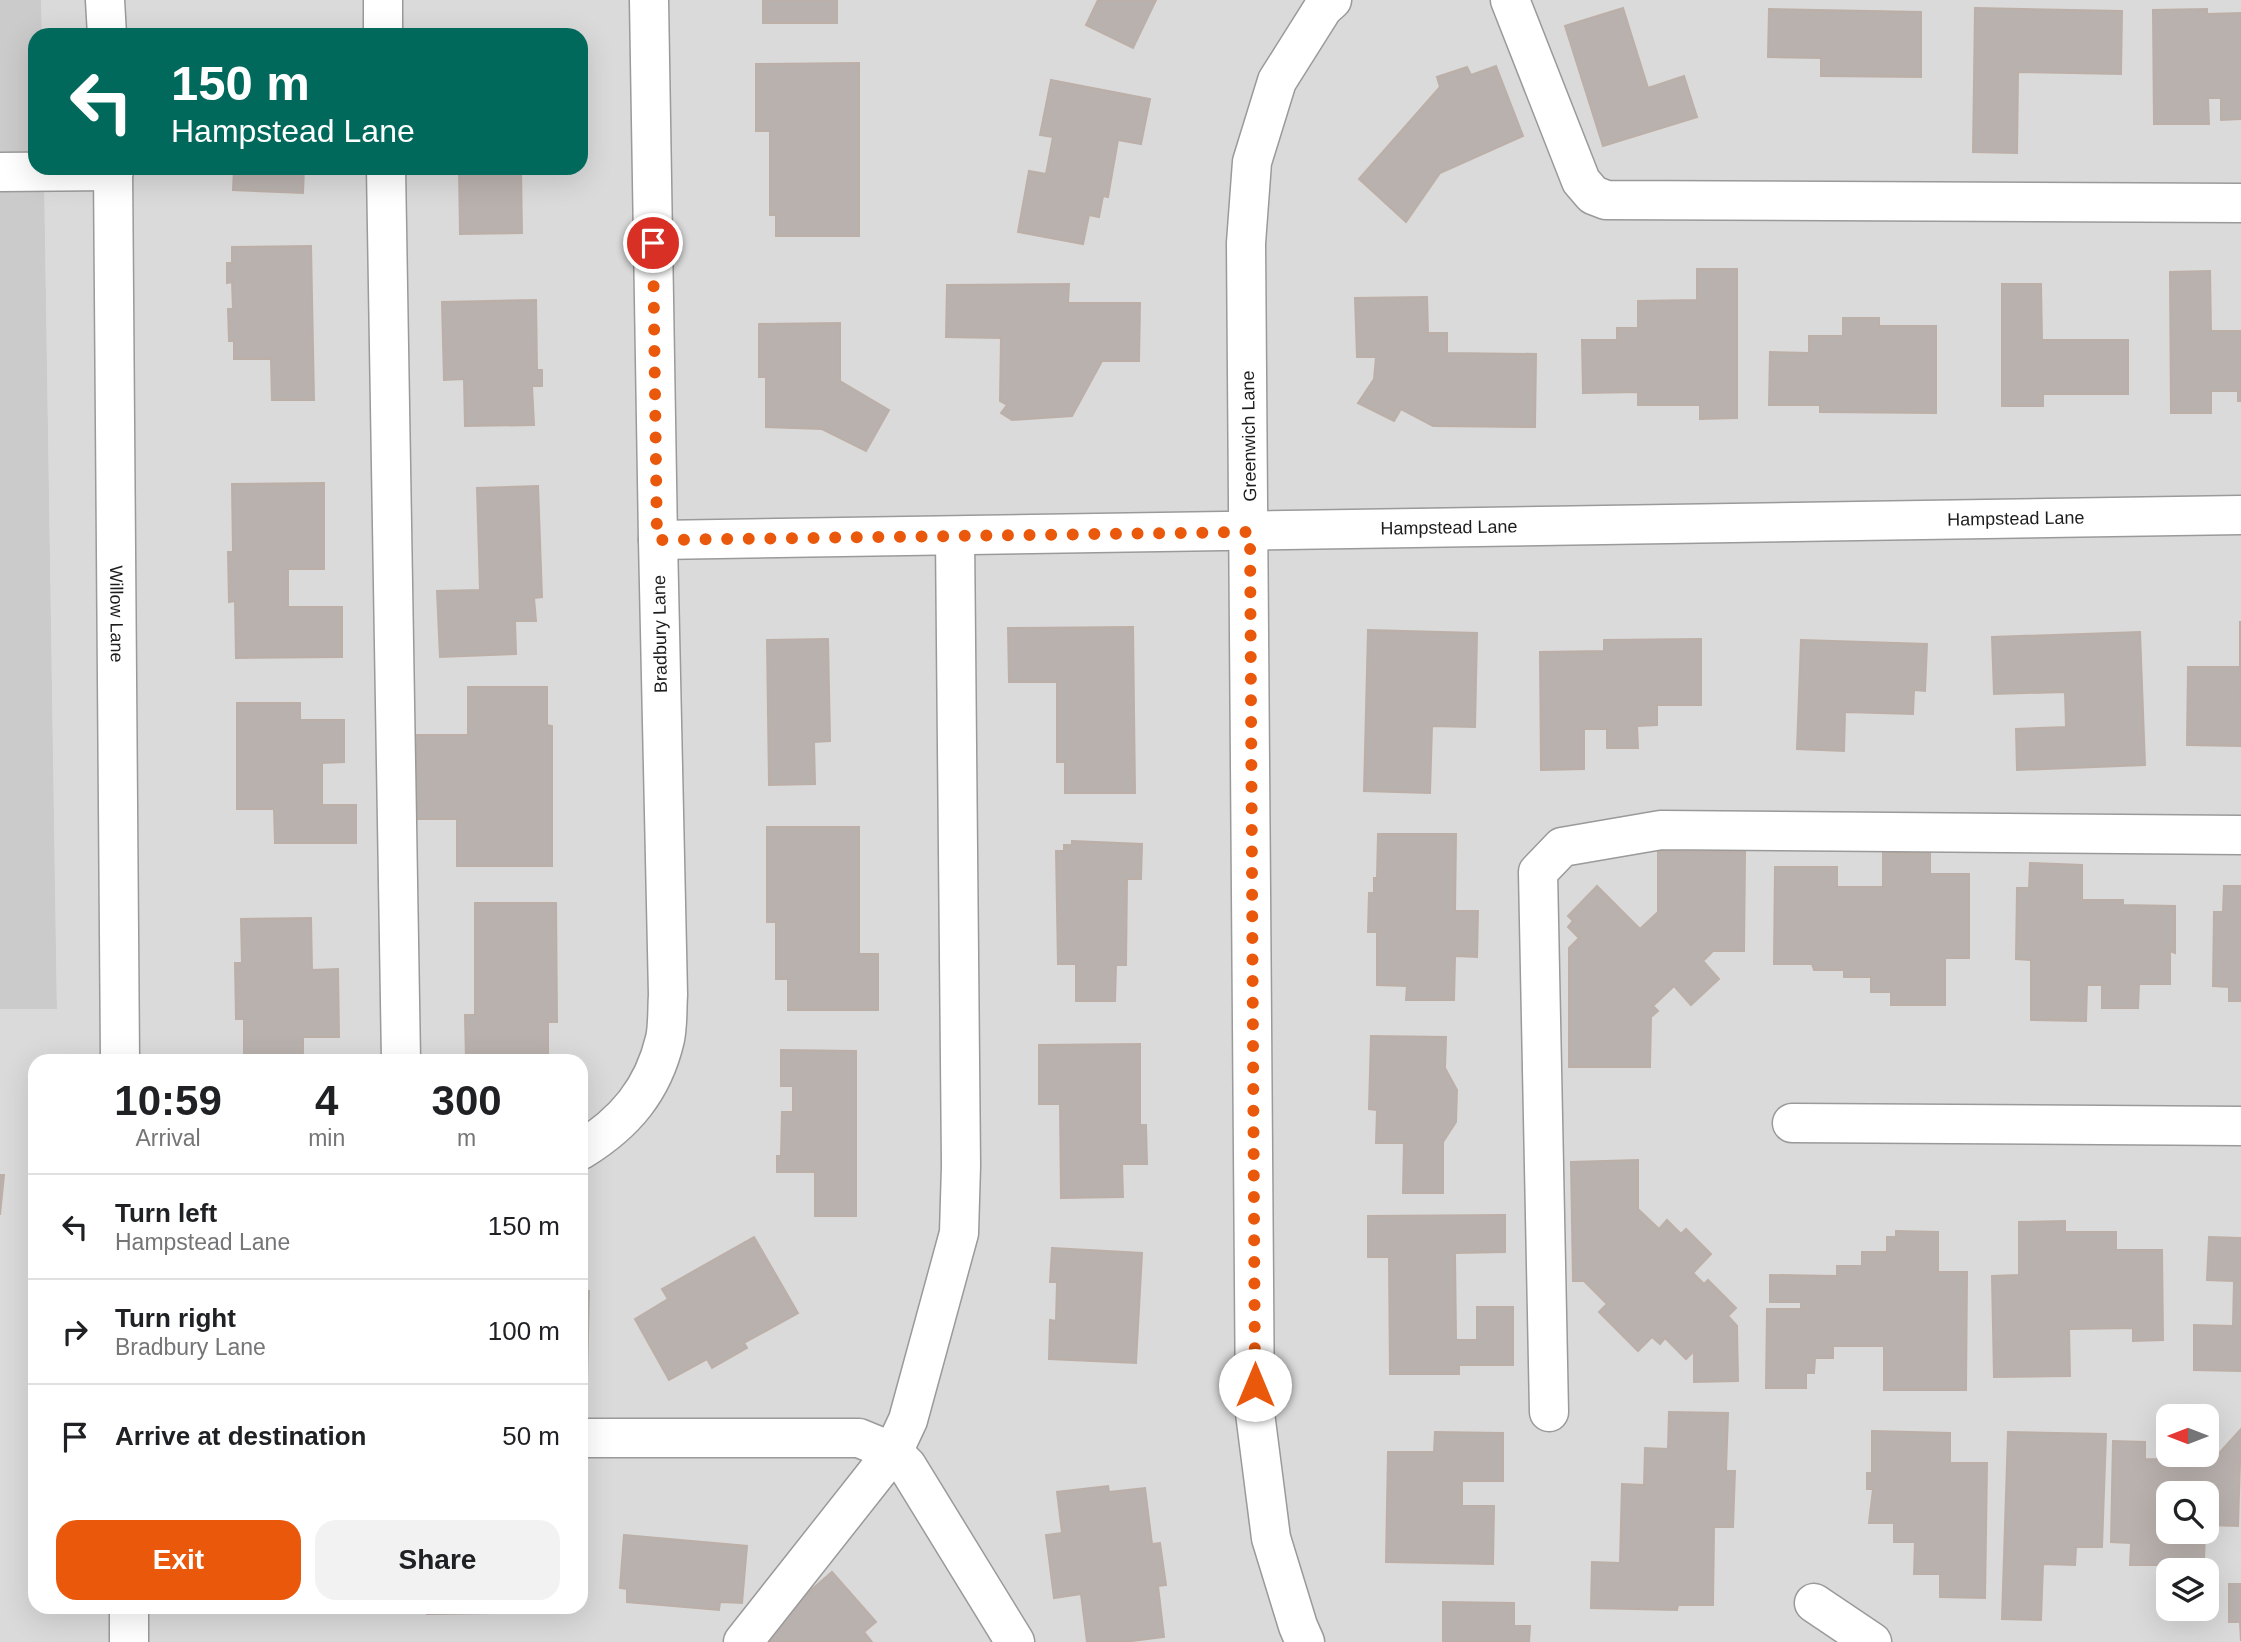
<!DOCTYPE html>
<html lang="en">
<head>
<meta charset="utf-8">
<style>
  :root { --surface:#fff; --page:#f2f2f2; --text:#202124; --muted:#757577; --line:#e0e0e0; --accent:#ea580c }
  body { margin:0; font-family:Helvetica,sans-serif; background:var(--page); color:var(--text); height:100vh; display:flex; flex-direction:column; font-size:26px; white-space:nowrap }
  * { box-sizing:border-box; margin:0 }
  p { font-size:23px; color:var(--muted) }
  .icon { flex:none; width:38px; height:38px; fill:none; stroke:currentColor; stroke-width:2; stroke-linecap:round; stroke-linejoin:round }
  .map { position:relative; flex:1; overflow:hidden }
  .panel { position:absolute; left:28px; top:1054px; width:560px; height:560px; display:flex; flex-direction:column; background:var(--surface); border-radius:21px; box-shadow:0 7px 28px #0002 }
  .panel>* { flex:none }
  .hud { position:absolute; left:28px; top:28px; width:560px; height:147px; border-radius:21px; box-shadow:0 7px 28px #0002; background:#00695c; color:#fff; overflow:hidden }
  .needle { width:46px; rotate:270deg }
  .buttons { position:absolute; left:2156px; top:1404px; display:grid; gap:14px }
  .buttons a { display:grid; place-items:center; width:63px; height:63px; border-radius:14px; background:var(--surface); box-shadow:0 7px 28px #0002; font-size:35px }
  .pin { position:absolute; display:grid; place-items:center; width:60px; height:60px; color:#fff; margin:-30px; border:4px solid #fff; border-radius:50%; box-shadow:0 2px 7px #0007 }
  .me { position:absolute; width:77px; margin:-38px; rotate:0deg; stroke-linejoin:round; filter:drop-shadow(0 0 5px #0008) }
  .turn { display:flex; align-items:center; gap:24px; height:147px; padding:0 28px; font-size:32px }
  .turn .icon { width:91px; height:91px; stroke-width:2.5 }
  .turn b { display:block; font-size:49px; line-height:60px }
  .eta { display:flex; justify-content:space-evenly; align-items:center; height:119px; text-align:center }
  .eta b { font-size:42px; font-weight:700; line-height:49px }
  .primary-button { display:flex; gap:14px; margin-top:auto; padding:14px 28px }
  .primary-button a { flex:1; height:80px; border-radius:21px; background:var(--accent); color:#fff; font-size:28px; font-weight:700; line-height:80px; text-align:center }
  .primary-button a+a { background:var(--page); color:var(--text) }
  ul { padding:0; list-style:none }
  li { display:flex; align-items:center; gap:21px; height:105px; padding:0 28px; border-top:2px solid var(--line) }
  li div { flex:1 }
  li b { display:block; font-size:26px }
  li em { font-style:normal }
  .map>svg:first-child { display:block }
  .residential { fill:#dbdada; fill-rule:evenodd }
  .religious { fill:#cbcbcb }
  .building { fill:#b9b1ad; stroke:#bcafa8; stroke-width:2 }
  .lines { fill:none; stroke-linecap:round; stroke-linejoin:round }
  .minor-casing { stroke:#9a9a9a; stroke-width:41 }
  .minor { stroke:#fff; stroke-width:38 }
  .route { stroke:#ea580c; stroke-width:12; stroke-dasharray:0 21.6 }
  .labels { text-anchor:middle; stroke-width:7; stroke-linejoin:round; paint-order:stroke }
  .street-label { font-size:18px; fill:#1d1d1d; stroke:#fff }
</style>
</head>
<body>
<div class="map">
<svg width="2241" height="1642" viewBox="0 0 2241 1642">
  <rect width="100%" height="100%" fill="#ede9e4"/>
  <path class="residential" d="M41 0H2241V1642H0V1009L57 1008 44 168H581V35H42ZM35 1060H581V1606H35ZM2168 1416H2207V1454H2168ZM2168 1493H2207V1531H2168ZM2168 1570H2207V1608H2168Z"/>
  <polygon class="religious" points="0,0 41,0 42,35 35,35 35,168 44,168 57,1009 0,1009"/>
  <g class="building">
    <rect x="763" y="0" width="74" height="23"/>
    <polygon points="1098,0 1156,0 1133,48 1086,25"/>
    <polygon points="1623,8 1648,88 1684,76 1697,117 1603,146 1565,26"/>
    <polygon points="1975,8 2122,11 2121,74 2018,72 2017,153 1973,152"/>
    <polygon points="1769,9 1921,12 1921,77 1821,76 1821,58 1768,57"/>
    <polygon points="2207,9 2207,14 2241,13 2241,119 2221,120 2221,98 2208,98 2209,124 2154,124 2153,10"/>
    <polygon points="859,63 859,236 776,236 776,215 770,215 770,131 756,131 756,64"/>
    <polygon points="1496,66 1523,136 1440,173 1406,222 1359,179 1440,87 1437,77 1467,67 1471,75"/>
    <polygon points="1051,80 1150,99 1141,144 1118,140 1108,197 1103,196 1099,217 1089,215 1083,244 1018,232 1029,171 1046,174 1053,137 1040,135"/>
    <polygon points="234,168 304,168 303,193 233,190"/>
    <polygon points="459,168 521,168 522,233 460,234"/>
    <polygon points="311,246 314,400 272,400 271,359 234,359 234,341 229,341 228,309 233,309 232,282 227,283 227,263 232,263 232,247"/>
    <polygon points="1697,269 1737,269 1737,418 1700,419 1700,405 1638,405 1638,392 1583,393 1582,340 1617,340 1617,328 1638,328 1638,301 1697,300"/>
    <polygon points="2210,271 2211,331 2241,331 2241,401 2238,401 2238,391 2211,391 2211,413 2171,413 2170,272"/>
    <polygon points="1069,284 1068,303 1140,303 1139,361 1102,361 1072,416 1012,420 1001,413 1007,405 1000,401 1001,338 946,337 947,285"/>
    <polygon points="2002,284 2041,284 2042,340 2128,340 2128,394 2043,394 2043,406 2002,406"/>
    <polygon points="1427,297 1428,333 1447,333 1447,353 1536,354 1535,427 1433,426 1401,409 1394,421 1358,403 1374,379 1376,357 1357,357 1355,298"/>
    <polygon points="536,300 537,370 542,370 542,386 532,386 534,425 465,426 464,379 444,380 442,302"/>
    <polygon points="1843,318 1879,318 1879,326 1936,326 1936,413 1820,412 1820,405 1769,405 1770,352 1809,353 1809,336 1843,336"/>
    <polygon points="840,323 840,381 889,410 866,451 822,429 766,427 766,377 759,377 759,324"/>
    <polygon points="324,483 324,569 288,569 288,607 342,607 342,657 236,658 235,601 229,602 228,552 233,552 232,484"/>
    <polygon points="538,486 542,597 534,598 536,621 515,621 516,654 440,657 437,591 480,590 477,488"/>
    <polygon points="2240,621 2241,746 2187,745 2188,667 2240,667"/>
    <polygon points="1133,627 1135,793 1065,793 1065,762 1057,762 1057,682 1009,682 1008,628"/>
    <polygon points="1368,630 1477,633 1475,727 1432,726 1430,793 1364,791"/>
    <polygon points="2140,632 2145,765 2017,770 2016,729 2066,727 2065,692 1994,694 1992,637"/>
    <polygon points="828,639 830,741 814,742 815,784 769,785 767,640"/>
    <polygon points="1701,639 1701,705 1657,705 1657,725 1637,726 1638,748 1607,748 1607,729 1584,729 1584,769 1541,770 1540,652 1604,651 1604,640"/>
    <polygon points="1801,640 1927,644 1925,691 1914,690 1913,714 1845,712 1844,751 1797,749"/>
    <polygon points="468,687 547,687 547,725 552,726 552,866 457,866 457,819 405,819 405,735 468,735"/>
    <polygon points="237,703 300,703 300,720 344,720 344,762 322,763 322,805 356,805 356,843 275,843 274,809 237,809"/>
    <polygon points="767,827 859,827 859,954 878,954 878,1010 788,1010 788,979 776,979 776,922 767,922"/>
    <polygon points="1378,834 1456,834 1455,911 1478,911 1477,957 1455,956 1454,1000 1406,1000 1407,986 1377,985 1377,932 1368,932 1369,893 1374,893 1374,878 1377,878"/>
    <polygon points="1072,841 1142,844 1141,879 1127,879 1126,965 1116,965 1115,1001 1076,1001 1076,964 1058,964 1056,851 1064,851 1064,845 1072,845"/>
    <polygon points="1658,851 1745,852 1744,951 1713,951 1703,961 1719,979 1691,1005 1674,986 1653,1006 1658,1011 1651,1017 1650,1067 1569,1067 1569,948 1579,938 1568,927 1573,921 1568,916 1597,886 1640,929 1658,912"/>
    <polygon points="1883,853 1930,853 1930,874 1969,874 1969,958 1945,958 1945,1005 1891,1005 1891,992 1871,992 1871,977 1844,977 1844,970 1814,970 1812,964 1774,964 1775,867 1837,867 1837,887 1883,887"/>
    <polygon points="2030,863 2082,865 2082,900 2123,900 2123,905 2175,906 2175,953 2170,951 2170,984 2139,984 2138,1008 2102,1008 2102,985 2087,985 2086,1021 2031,1020 2031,960 2016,959 2017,888 2029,888"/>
    <polygon points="2224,886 2241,886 2241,1001 2229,1001 2229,987 2213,986 2214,912 2223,912"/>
    <polygon points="475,903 556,903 557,1022 548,1022 548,1060 466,1060 465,1015 475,1015"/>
    <polygon points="311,918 312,970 338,969 339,1037 303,1037 303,1060 244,1060 244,1019 236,1019 235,963 242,963 241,919"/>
    <polygon points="1371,1036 1446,1037 1445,1068 1457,1090 1456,1122 1443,1142 1443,1193 1403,1193 1404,1143 1376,1143 1377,1110 1369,1109"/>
    <polygon points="1140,1044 1140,1125 1146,1125 1147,1164 1122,1164 1123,1197 1061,1198 1060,1104 1039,1104 1039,1045"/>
    <polygon points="781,1050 856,1051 856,1216 815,1216 815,1172 777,1172 777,1156 781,1156 782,1112 793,1112 793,1086 781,1086"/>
    <polygon points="1638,1160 1638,1209 1659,1229 1667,1220 1681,1234 1686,1229 1711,1254 1693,1273 1704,1284 1708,1280 1736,1308 1728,1316 1737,1326 1738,1381 1694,1382 1694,1351 1686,1359 1665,1338 1660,1344 1652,1337 1638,1351 1599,1312 1607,1304 1584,1281 1573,1281 1571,1162"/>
    <polygon points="0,1175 4,1175 0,1215"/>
    <polygon points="1505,1215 1505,1252 1455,1253 1456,1340 1477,1340 1477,1307 1513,1307 1513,1365 1459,1365 1459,1374 1390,1374 1389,1257 1368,1257 1368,1216"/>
    <polygon points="2065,1221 2065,1232 2116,1232 2116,1250 2162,1250 2163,1340 2133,1341 2133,1328 2069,1329 2070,1376 1994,1377 1992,1276 2019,1275 2019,1222"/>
    <polygon points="1896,1231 1938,1232 1938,1272 1967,1272 1966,1390 1884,1390 1884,1346 1833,1346 1833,1358 1815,1358 1814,1373 1806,1373 1806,1388 1766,1388 1767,1309 1801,1309 1801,1302 1770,1302 1770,1275 1837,1276 1837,1266 1862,1266 1862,1252 1887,1252 1887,1237 1896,1237"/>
    <polygon points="754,1237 798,1313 744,1343 747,1348 712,1368 707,1359 669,1380 635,1319 668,1299 662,1289"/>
    <polygon points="2209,1237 2241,1238 2241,1371 2194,1370 2194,1325 2233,1326 2234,1281 2207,1280"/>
    <polygon points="1052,1248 1142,1253 1136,1363 1049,1359 1050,1320 1056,1321 1057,1282 1050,1282"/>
    <polygon points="581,1291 589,1291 587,1381 581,1380"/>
    <polygon points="1669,1412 1728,1413 1726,1471 1735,1471 1733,1527 1714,1527 1713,1605 1678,1605 1677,1610 1591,1608 1592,1562 1620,1563 1622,1484 1644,1485 1645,1448 1668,1449"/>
    <polygon points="2241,1429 2238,1526 2207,1525 2207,1493 2168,1493 2168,1531 2205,1531 2204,1560 2173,1559 2173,1565 2130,1565 2131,1543 2111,1542 2113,1441 2145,1442 2145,1459 2213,1460"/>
    <polygon points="1872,1431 1950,1433 1950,1463 1987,1463 1985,1598 1940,1597 1940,1574 1914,1574 1915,1542 1894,1542 1894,1523 1869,1523 1873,1489 1867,1489 1867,1473 1872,1473"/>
    <polygon points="1435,1432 1503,1433 1503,1481 1462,1481 1462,1506 1494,1506 1493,1564 1386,1562 1388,1452 1434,1452"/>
    <polygon points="2008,1432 2106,1434 2102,1547 2076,1547 2075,1565 2043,1564 2041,1620 2002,1619"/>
    <polygon points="1108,1486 1109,1492 1145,1488 1152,1544 1160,1543 1166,1585 1158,1586 1164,1637 1124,1642 1087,1642 1081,1594 1054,1598 1046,1535 1062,1533 1057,1492"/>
    <polygon points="624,1535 747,1546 742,1603 720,1602 719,1610 627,1602 627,1589 620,1588"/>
    <polygon points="832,1572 876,1622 864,1632 872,1642 766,1642 759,1635"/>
    <polygon points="2229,1584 2241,1584 2241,1641 2240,1622 2229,1622"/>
    <polygon points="1443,1602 1514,1603 1514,1626 1530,1626 1529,1642 1443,1642"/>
    <polygon points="410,1606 553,1606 552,1612 427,1614 427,1610 410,1609"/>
  </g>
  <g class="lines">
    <defs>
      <g id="minor">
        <polyline points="105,0 107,35"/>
        <polyline points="383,0 383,35"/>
        <polyline points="1510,0 1581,181 1593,195 1606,200 2241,203"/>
        <path id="s1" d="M113 168 120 1060"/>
        <polyline points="386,168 401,1060"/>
        <polyline points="0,172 114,171"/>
        <path id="s2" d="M658 540 2241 515"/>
        <polyline points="1792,1123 2241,1126"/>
        <path d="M581 1150C625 1123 653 1090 665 1039 668 1025 667 1009 668 995L658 540 649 0"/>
        <polyline points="1549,1412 1538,872 1562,847 1661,830 2241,835"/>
        <polyline points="581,1438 859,1438 893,1452 907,1466 1015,1642"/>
        <polyline points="1814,1603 1872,1642"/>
        <polyline points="129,1606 129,1642"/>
        <polyline points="743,1642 893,1452 908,1420 959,1233 961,1166 955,536"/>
        <polyline points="1305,1642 1298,1626 1271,1538 1255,1413 1246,243 1252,162 1277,81 1323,8 1332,0"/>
      </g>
    </defs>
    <use href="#minor" class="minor-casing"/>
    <use href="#minor" class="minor"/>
  </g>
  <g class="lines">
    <polyline class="route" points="653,243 657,540 1250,532 1255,1385"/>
  </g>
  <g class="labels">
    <g class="street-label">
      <text transform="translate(1249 436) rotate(-91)" y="6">Greenwich Lane</text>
      <text dy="6" stroke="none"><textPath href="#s2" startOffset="1358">Hampstead Lane</textPath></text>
      <text dy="6" stroke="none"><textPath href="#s2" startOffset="791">Hampstead Lane</textPath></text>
      <text dy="6" stroke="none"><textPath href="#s1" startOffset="446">Willow Lane</textPath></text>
      <text transform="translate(660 634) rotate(-91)" y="6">Bradbury Lane</text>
    </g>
  </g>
</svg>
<div class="buttons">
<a><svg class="needle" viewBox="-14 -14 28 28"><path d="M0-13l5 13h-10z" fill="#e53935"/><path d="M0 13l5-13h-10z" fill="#757577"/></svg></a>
<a><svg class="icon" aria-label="search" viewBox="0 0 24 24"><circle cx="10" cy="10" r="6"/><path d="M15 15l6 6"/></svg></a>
<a><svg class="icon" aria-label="layers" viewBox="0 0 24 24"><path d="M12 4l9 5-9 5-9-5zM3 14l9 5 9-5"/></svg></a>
</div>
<div class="pin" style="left:653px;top:243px;background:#d93025"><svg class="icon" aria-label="arrive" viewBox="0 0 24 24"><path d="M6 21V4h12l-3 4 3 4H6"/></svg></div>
<svg class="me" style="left:1255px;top:1385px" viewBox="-20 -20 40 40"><circle r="19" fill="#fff"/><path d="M0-13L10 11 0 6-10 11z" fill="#ea580c"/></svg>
<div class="hud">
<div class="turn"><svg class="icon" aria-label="left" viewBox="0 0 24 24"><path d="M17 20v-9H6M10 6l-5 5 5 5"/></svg><div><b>150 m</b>Hampstead Lane</div></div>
</div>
<section class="panel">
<div class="eta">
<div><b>10:59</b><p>Arrival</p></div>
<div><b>4</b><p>min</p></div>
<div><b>300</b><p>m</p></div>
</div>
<ul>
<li><svg class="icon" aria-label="left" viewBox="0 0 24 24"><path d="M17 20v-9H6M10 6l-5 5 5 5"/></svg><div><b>Turn left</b><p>Hampstead Lane</p></div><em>150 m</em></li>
<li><svg class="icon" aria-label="right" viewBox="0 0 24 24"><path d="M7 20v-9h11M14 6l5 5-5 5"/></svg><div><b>Turn right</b><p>Bradbury Lane</p></div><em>100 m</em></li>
<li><svg class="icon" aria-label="arrive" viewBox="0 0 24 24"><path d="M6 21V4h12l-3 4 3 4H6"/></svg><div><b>Arrive at destination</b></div><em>50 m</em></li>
</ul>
<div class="primary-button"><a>Exit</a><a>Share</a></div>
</section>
</div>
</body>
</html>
